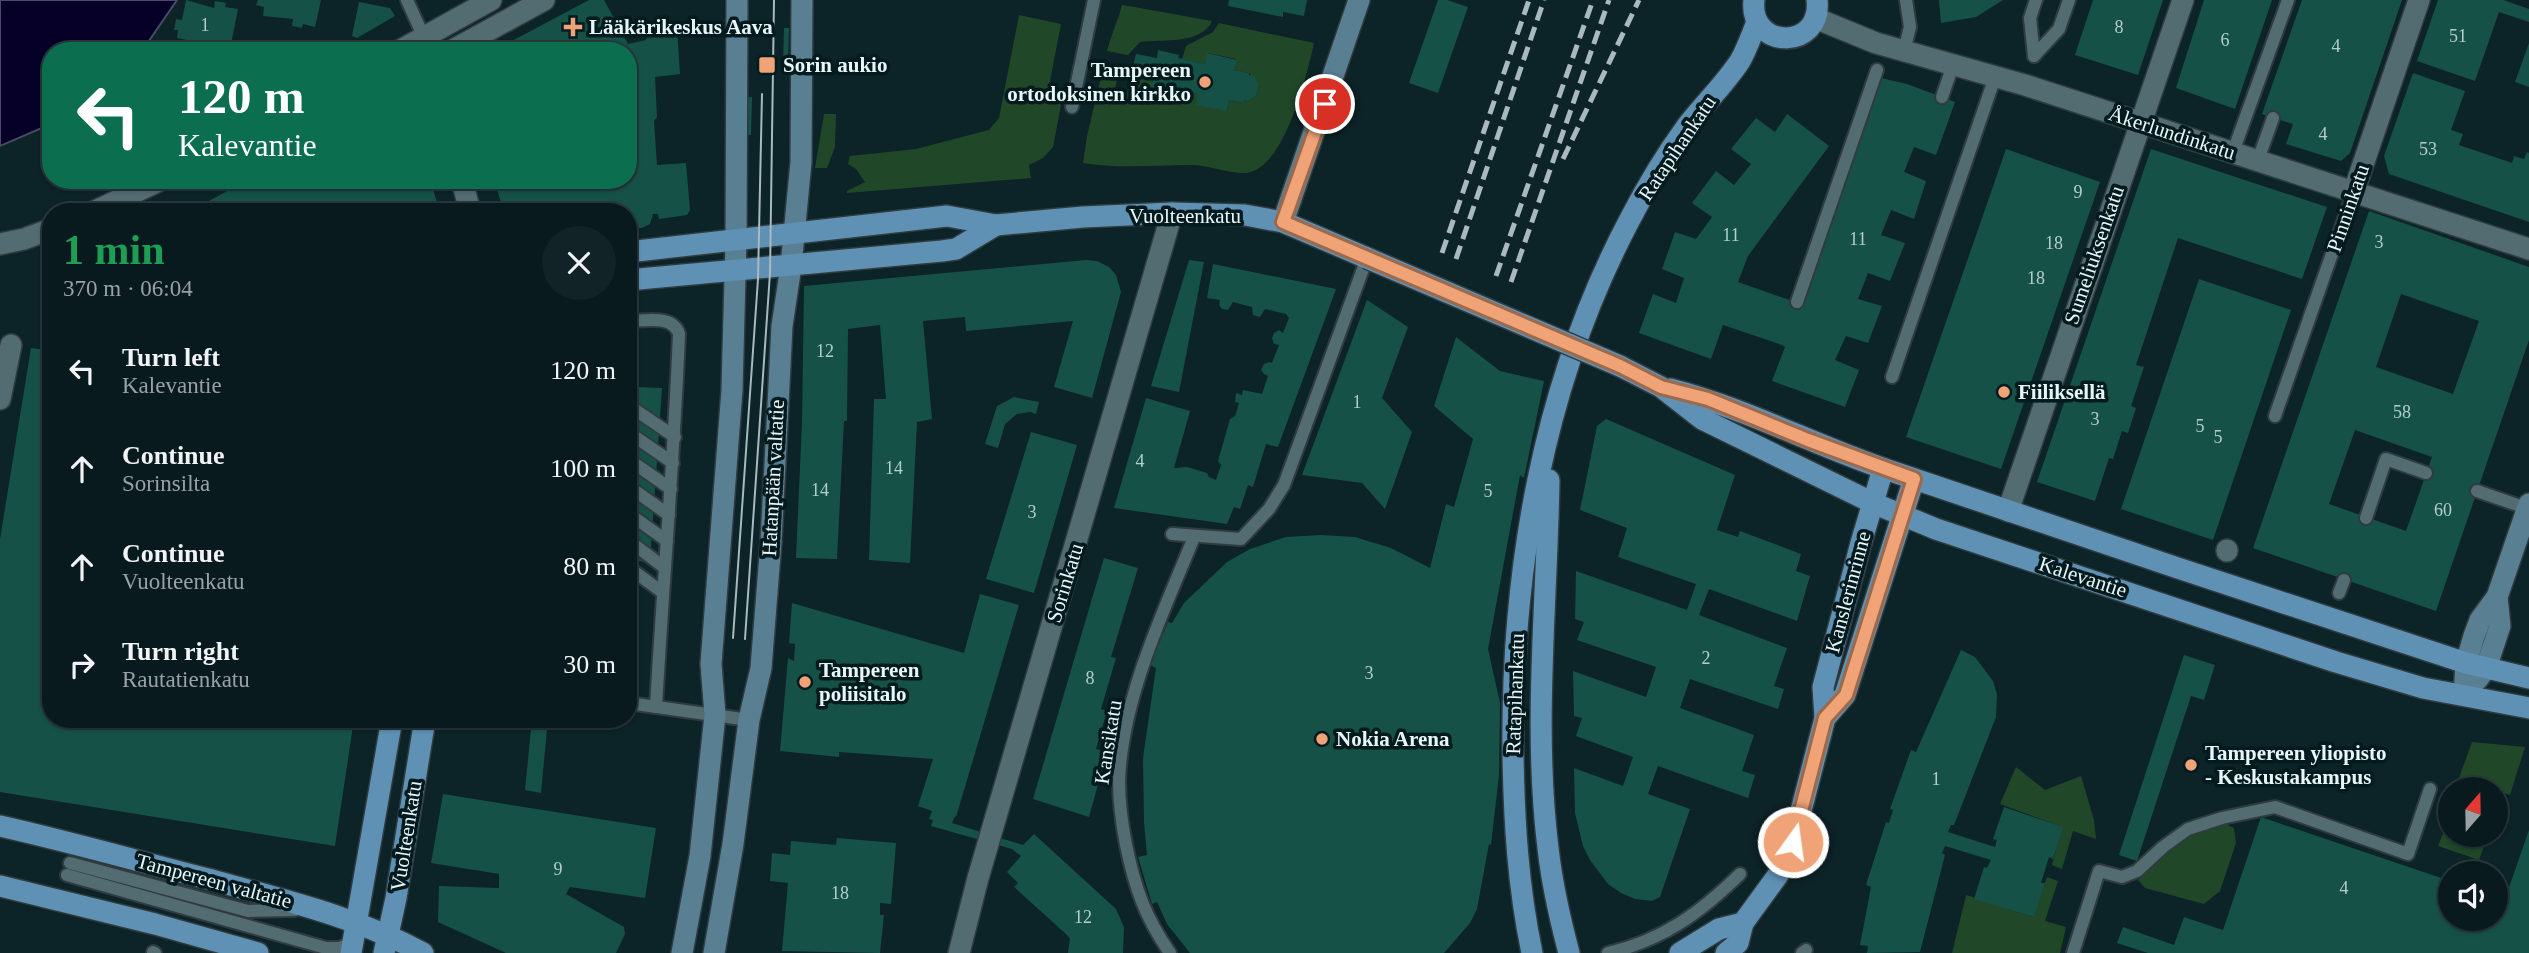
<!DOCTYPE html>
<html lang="en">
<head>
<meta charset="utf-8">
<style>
  :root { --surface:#091a1e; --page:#122327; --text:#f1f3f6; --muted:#99a1a4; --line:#29383c }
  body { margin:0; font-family:"Times New Roman",serif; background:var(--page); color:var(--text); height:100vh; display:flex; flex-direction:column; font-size:26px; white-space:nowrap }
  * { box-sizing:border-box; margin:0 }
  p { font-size:23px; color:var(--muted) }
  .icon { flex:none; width:38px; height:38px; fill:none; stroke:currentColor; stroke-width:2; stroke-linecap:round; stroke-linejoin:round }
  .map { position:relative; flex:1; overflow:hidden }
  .sheet { position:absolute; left:42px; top:203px; width:595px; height:525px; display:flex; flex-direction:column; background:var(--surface); border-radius:28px; box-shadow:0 2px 5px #0004,0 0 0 2px var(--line) }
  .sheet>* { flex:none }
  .guide { position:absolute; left:42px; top:42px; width:595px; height:147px; border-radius:28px; box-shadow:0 2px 5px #0004,0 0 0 2px var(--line); background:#0b6e4f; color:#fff; overflow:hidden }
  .needle { width:46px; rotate:20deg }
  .tools { position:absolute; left:2438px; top:777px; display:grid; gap:14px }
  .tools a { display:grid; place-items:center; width:70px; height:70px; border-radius:50%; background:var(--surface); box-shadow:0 2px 5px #0004,0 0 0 2px var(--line); font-size:35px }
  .pin { position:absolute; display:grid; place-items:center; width:60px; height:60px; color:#fff; margin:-30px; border:4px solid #fff; border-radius:50%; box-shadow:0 2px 7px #0007 }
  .me { position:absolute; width:77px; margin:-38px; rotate:14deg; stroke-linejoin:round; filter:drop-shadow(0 0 5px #0008) }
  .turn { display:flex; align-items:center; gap:24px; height:147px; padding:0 21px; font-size:32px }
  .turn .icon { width:91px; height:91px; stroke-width:2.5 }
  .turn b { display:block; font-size:49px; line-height:60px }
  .round { display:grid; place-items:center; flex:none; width:74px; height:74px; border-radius:37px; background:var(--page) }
  .head { display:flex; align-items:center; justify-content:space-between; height:119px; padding:0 21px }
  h1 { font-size:42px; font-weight:700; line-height:52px; color:#1e9e55 }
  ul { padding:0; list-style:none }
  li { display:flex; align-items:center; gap:21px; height:98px; padding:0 21px }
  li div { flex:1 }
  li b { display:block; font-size:26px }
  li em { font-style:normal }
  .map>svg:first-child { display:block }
  .green { fill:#204828 }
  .water { fill:#060028; stroke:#4a4a67; stroke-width:2 }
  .building { fill:#165148; fill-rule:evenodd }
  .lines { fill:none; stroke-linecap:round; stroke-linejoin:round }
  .lane-casing { stroke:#2f3b3f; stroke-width:16 }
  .street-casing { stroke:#2f3b3f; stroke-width:24 }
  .secondary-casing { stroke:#2f3b3f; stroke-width:24 }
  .primary-casing { stroke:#2f3b3f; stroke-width:24 }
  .lane { stroke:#536c71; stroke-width:12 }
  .street { stroke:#536c71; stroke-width:21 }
  .secondary { stroke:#597f93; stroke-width:21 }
  .primary { stroke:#5f91b5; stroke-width:21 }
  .tram { stroke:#a9b9bd; stroke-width:2 }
  .rail { stroke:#a9b9bd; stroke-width:5; stroke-dasharray:14 7; stroke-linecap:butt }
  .primary-bridge-casing { stroke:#2f3b3f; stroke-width:24; stroke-linecap:butt }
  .primary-bridge { stroke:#5f91b5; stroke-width:21 }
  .route-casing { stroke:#9b6a4d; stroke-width:18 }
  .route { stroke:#efa377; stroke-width:12 }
  .poi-dot { fill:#efa377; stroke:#031a1e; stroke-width:2.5 }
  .labels { text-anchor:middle; stroke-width:7; stroke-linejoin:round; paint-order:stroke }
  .number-label { font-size:18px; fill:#b4cdcd }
  .poi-label { font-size:21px; font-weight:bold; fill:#e9f6f9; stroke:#031a1e; text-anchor:start }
  .street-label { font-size:21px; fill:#e9f6f9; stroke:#031a1e }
</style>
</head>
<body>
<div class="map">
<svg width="2529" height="953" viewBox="0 0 2529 953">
  <rect width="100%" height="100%" fill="#0c2328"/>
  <g class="green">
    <path d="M1122 5 1134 7 1212 21C1201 45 1162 39 1140 42L1128 55 1107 51C1111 35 1118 21 1122 5Z"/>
    <polygon points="1019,15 1061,24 1050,81 1061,105 1053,147 1043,158 1029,165 1031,178 847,193 847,191 865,182 856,169 848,164 850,156 916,149 989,130 999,118"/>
    <path d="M1219 23 1314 43C1307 74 1284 174 1243 173 1226 173 1209 165 1191 165 1156 165 1117 169 1083 163L1087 136 1104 65 1119 68 1113 101 1125 103 1131 75 1153 79 1152 88 1171 91 1172 88 1198 94 1227 111 1229 100 1242 103 1243 100 1248 101 1256 96 1259 85 1249 73 1234 70 1236 59 1208 53 1205 64 1182 59 1186 46 1213 32Z"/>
    <polygon points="824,114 836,114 835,147 827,168 815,168"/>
    <polygon points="2472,742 2525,747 2510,795 2459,778"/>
    <polygon points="2016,767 2045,790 2081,776 2094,820 2096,839 2073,831 2062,869 2052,865 2062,827 2000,804"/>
    <polygon points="2448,820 2450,821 2450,835 2488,835 2479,860 2438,846"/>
    <polygon points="2225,824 2234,828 2236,843 2220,891 2204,904 2145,888 2138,880 2181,839"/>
    <polygon points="2047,877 2058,881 2045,921 2066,927 2060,953 1952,953 1966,895 2033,917"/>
  </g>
  <polygon class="water" points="0,0 177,0 142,51 51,51 51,124 0,146"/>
  <g class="building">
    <polygon points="186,0 214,8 215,1 226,3 225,7 238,9 232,39 233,45 237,46 236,51 175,51 176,45 190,47 191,41 177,38 178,30 174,30 176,19 182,20"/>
    <polygon points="258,0 321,0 315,27 303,24 302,28 292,26 293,19 263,16 264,7 256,5"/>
    <polygon points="589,0 604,0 628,44 646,40 648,29 677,29 680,74 655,77 657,117 654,121 657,165 686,163 690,210 687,215 659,219 658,214 653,214 650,224 642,228 628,229 628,212 504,212 494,180 628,180 628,51 493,51"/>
    <polygon points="1229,0 1307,0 1304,16 1283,12 1283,17 1228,6"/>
    <polygon points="1438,0 1447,0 1468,7 1438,93 1409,83"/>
    <polygon points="1939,0 2003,0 1976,17 1941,23"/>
    <polygon points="2093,0 2163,0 2138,75 2075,55"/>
    <polygon points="2204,0 2272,0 2235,109 2176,88"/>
    <polygon points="2302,0 2402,0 2350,153 2341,161 2286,144 2293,124 2262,114"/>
    <polygon points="2438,0 2503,0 2529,9 2529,22 2499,12 2475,81 2417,61"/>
    <polygon points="359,2 390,8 395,16 357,38 352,36"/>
    <polygon points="784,28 789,28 788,67 783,66"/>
    <polygon points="2529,43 2529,87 2515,82"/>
    <polygon points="1158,50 1179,55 1178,58 1205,64 1207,53 1237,60 1234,70 1249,73 1249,75 1254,76 1259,85 1256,96 1248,101 1243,100 1243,103 1229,100 1227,111 1196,105 1198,94 1172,88 1172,91 1151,88 1153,79 1131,75 1136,54 1157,58"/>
    <polygon points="2413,73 2465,91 2451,130 2463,134 2459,145 2512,163 2514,156 2524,159 2527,152 2529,153 2529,222 2389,174 2384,156"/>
    <polygon points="1881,78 1907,84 1955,102 1936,155 1914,147 1904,172 1926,181 1914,219 1891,210 1881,235 1905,243 1890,281 1868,273 1858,299 1882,306 1868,343 1846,336 1835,360 1859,370 1845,407 1772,381 1785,347 1782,345 1723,325 1711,359 1639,333 1653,294 1676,303 1684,278 1662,269 1675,232 1696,239 1712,217 1692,203 1716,171 1734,185 1751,164 1731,149 1756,118 1775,132 1787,114 1829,146 1748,256 1738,282 1801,304"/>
    <polygon points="748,97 752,97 751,135 747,135"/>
    <polygon points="2006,149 2100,182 2001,469 1906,437"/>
    <polygon points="2151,149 2327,207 2302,279 2178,238 2136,365 2144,367 2131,406 2136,408 2128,433 2122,431 2113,459 2109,458 2095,501 2037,482"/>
    <polygon points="247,180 430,180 440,212 189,212"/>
    <path d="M2369 211 2529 267V340L2436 611 2253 548ZM2401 294 2479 321 2453 394 2376 367ZM2355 430 2432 457 2406 531 2329 504Z"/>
    <polygon points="1086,260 1097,261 1109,267 1116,275 1121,292 1092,398 1054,387 1073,321 966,331 965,317 923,321 932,419 917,422 910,563 869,560 874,399 886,399 880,325 848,329 847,421 844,421 837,559 796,558 802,422 804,286"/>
    <polygon points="1189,260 1204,262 1179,392 1151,386"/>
    <polygon points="1213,264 1336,289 1278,447 1266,444 1253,487 1248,485 1240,509 1234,507 1227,524 1114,508 1146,398 1190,411 1174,468 1187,467 1207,473 1209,477 1216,480 1221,465 1218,461 1230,419 1235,416 1239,403 1235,402 1236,393 1242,395 1243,390 1262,394 1268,376 1264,374 1261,370 1264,364 1269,362 1272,363 1279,345 1274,344 1272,338 1274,333 1279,330 1283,333 1289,318 1286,314 1265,309 1260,317 1253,315 1252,307 1233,302 1228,310 1222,309 1219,305 1220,300 1207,298"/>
    <polygon points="2199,279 2291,310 2213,540 2121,509"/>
    <polygon points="1367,300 1408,327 1382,398 1412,432 1385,509 1362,483 1302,475"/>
    <polygon points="1456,337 1500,371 1544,381 1524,478 1520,475 1488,649 1500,703 1499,775 1491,845 1489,844 1477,909 1470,923 1444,953 1190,953 1167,924 1157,902 1152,904 1138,857 1147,855 1144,822 1143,758 1156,668 1150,665 1168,622 1172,623 1184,603 1227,562 1250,549 1286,537 1321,535 1355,537 1391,548 1430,568 1446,504 1454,507 1473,439 1434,406"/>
    <polygon points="31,348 51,351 51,719 354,719 335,846 0,792 0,539"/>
    <polygon points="638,387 662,388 650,562 628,560"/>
    <polygon points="1014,397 1039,402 1036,414 1030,412 1017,414 1005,424 998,448 985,444 997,406"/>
    <polygon points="1606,419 1735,475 1717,530 1738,537 1740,531 1801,554 1796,571 1810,576 1797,621 1709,589 1699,615 1787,648 1774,686 1784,689 1778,709 1690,679 1680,708 1754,735 1742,771 1755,775 1748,798 1658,766 1648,794 1690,809 1660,897 1652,901 1635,899 1621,893 1608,884 1590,860 1583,846 1575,813 1574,768 1623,786 1633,757 1576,736 1582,718 1574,716 1573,671 1646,697 1656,667 1577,640 1584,622 1575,619 1576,571 1687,610 1696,584 1618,557 1627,528 1580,510 1597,426"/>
    <polygon points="1031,432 1077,445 1034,593 986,579"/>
    <polygon points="1104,558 1138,568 1111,657 1116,658 1101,709 1107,711 1096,749 1107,752 1089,817 1033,799"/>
    <polygon points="980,594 1019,605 956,817 955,816 952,823 1023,845 1034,834 1116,909 1124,927 1123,953 1068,953 1070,939 1067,935 1014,887 1018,883 1007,872 1021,856 1012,849 931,826 933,820 929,819 932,811 918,806 933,759 839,752 839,757 780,751 788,658 794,661 795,644 789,643 792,603 964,653"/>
    <polygon points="1961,650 1975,657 1993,681 1997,694 1996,717 1954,825 1951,825 1948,832 1995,847 1997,840 1993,839 2004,807 2063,827 2053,859 2049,857 2041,883 2045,883 2034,917 1974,899 1984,867 1987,868 1991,860 1945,846 1942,853 1945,855 1920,952 1867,953 1868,946 1860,945 1871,887 1866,885 1886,822 1889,823 1893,810 1890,809 1911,750 1916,752"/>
    <polygon points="2184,655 2215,665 2204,700 2191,696 2137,861 2119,855"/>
    <polygon points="532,719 548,719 541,793 525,790"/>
    <polygon points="443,794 656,828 645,898 570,887 566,894 624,927 625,934 616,953 506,953 438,922 439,886 499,888 499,874 431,863"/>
    <polygon points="2261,817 2450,881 2450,919 2496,919 2496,896 2505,899 2529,830 2529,953 2148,953 2117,943 2123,927 2174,945 2184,917 2223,930"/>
    <polygon points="837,838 896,843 891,904 880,903 880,915 884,915 880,953 782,951 788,883 770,881 772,853 790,855 791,841 836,845"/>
  </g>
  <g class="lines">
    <defs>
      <g id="lane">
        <polyline points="407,0 430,51"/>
        <polyline points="1904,51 1910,27 1906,0"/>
        <polyline points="2034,56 2059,29 2069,0"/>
        <polyline points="2034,56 2030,18 2036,0"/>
        <polyline points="1942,97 1953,65"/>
        <polyline points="1072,107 1094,0"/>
        <polyline points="2233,152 2288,0"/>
        <polyline points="2258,160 2273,118"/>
        <polyline points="42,233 51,252"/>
        <polyline points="1797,302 1877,70"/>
        <path d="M628 321C645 321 673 314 679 334 674 458 663 582 656 707"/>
        <polyline points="1892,377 1995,77"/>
        <polyline points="628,405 675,437"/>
        <polyline points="2275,416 2354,191"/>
        <polyline points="628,432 673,463"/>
        <polyline points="628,459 671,489"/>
        <polyline points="628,486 669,515"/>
        <polyline points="2477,491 2529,509"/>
        <polyline points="628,513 667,541"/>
        <polyline points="2366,518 2386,459 2426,473"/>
        <polyline points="1172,534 1241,539 1269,509 1284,485 1367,258"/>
        <polyline points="628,540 665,568"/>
        <polyline points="628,567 662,592"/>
        <polyline points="2339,593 2344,580"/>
        <polyline points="628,703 749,720"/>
        <polyline points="70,863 248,911 295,910"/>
        <polyline points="67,875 326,948 340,948 356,940"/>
        <polyline points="153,952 155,953"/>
        <path d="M1170 953C1145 917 1135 888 1126 845 1121 819 1117 792 1120 765 1128 685 1164 611 1194 537"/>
        <path d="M1608 953C1663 940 1700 913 1740 874"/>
        <polyline points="1802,953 1806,950"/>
        <polyline points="2073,953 2099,871 2122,877 2137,871 2163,847 2188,829 2222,818 2275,807 2408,854 2430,789"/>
      </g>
      <g id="street">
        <polyline points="1815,18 1876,43 2025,85 2529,249"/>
        <polyline points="399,51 491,0"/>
        <polyline points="451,51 544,0"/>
        <polyline points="462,180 470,212"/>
        <polyline points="2354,191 2419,0"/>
        <polyline points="93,212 161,180"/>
        <polyline points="0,244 24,239 51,229"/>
        <polyline points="0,399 11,345"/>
        <polyline points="2008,511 2183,0"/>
        <polyline points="2227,551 2227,550"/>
        <polyline points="959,953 978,878 1172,213"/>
      </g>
      <g id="secondary">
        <polyline points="1283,222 1359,0"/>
        <polyline points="2477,680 2486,668 2500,626 2497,597"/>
        <polyline points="2464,695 2466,663 2474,636 2480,620 2497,597 2529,504"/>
        <polyline points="682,953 700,856 715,715 711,664 732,390 736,239 737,0"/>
        <polyline points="714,953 733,844 749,720 761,668 771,542 782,326 791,266 801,162 802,0"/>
      </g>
      <g id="primary">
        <path d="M1754 0C1748 50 1823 51 1817 0"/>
        <polyline points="628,252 947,216 996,225 1083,217 1172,213 1245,215 1283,222 1367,258"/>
        <polyline points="628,280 942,251 956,249 996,225"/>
        <polyline points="1620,366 1661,387 1702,419 1873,503 1936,529 2336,662 2423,688 2529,708"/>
        <path d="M1670 389C1745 408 1814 445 1888 470 2080 536 2273 600 2466 663L2529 678"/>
        <path d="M1549 480C1547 602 1533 727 1548 848 1552 884 1560 919 1569 953"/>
        <polyline points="1825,718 1845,695 1914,479"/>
        <path d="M0 826C71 842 141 862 212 880 284 900 357 917 423 953"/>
        <polyline points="0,886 155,924 258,953"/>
        <polyline points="351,953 392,719"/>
        <polyline points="384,953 396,898 425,719"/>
        <path d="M1532 953C1518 886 1514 821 1513 753 1511 570 1543 384 1629 221 1646 188 1665 156 1687 126 1704 104 1725 84 1740 61 1747 49 1752 34 1757 22"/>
        <polyline points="1680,953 1719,929 1743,923"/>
        <polyline points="1726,953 1738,943 1743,923 1778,875 1793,842 1825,718 1823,687 1861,543 1883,469"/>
      </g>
    </defs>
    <use href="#lane" class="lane-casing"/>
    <use href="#street" class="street-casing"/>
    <use href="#secondary" class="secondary-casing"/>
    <use href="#primary" class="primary-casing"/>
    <use href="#lane" class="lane"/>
    <use href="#street" class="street"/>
    <use href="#secondary" class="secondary"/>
    <use href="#primary" class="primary"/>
    <g class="tram">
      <polyline points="733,638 758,279 762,94"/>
      <polyline points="745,639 770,273 774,0"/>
    </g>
    <g class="rail">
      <polyline points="1563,159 1639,0"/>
      <polyline points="1442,253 1529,0"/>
      <polyline points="1456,259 1544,0"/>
      <polyline points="1496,276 1593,0"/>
      <polyline points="1511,282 1609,0"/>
    </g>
    <defs>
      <polyline id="primary-bridge" points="1367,258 1620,366"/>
    </defs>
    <use href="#primary-bridge" class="primary-bridge-casing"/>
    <use href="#primary-bridge" class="primary-bridge"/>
  </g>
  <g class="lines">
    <defs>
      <polyline id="route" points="1325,104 1283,222 1620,366 1661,387 1708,399 1808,440 1914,479 1846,695 1825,718 1793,842"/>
    </defs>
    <use href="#route" class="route-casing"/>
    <use href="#route" class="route"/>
  </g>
  <g class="poi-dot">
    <path d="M569.5 16.5h7v7h7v7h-7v7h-7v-7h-7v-7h7z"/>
    <rect x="758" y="56" width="18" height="18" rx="3.5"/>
    <circle cx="1205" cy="82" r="7"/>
    <circle cx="2004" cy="392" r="7"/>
    <circle cx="805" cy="682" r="7"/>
    <circle cx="1322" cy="739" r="7"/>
    <circle cx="2191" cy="765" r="7"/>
  </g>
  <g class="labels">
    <g class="number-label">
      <text x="205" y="31">1</text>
      <text x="2119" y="33">8</text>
      <text x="2458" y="42">51</text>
      <text x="2225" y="46">6</text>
      <text x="2336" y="52">4</text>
      <text x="2323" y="140">4</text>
      <text x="2428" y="155">53</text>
      <text x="2078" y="198">9</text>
      <text x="1731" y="241">11</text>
      <text x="1858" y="245">11</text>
      <text x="2379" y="248">3</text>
      <text x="2054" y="249">18</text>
      <text x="2036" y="284">18</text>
      <text x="825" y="357">12</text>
      <text x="1357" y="408">1</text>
      <text x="2402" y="418">58</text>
      <text x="2095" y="425">3</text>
      <text x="2200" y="432">5</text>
      <text x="2218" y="443">5</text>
      <text x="1140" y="467">4</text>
      <text x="894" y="474">14</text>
      <text x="820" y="496">14</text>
      <text x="1488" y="497">5</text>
      <text x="2443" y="516">60</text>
      <text x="1032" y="518">3</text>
      <text x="1706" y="664">2</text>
      <text x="1369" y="679">3</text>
      <text x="1090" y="684">8</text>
      <text x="1936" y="785">1</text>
      <text x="558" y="875">9</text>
      <text x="2344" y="894">4</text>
      <text x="840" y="899">18</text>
      <text x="1083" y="923">12</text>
    </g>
    <g class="poi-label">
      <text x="589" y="34">Lääkärikeskus Aava</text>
      <text x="783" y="72">Sorin aukio</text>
      <text x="1191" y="77" text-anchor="end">Tampereen<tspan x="1191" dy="24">ortodoksinen kirkko</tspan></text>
      <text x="2018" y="399">Fiiliksellä</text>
      <text x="819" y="677">Tampereen<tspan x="819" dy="24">poliisitalo</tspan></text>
      <text x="1336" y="746">Nokia Arena</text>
      <text x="2205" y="760">Tampereen yliopisto<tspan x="2205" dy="24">- Keskustakampus</tspan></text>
    </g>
    <g class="street-label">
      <text transform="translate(2172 133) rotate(18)" y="7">Åkerlundinkatu</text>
      <text transform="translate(1677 148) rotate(-56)" y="7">Ratapihankatu</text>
      <text transform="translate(2348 208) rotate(-71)" y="7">Pinninkatu</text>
      <text x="1185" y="223">Vuolteenkatu</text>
      <text transform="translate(2094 255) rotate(-71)" y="7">Sumeliuksenkatu</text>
      <text transform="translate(773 478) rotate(-87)" y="7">Hatanpään valtatie</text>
      <text transform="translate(2083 577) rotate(18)" y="7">Kalevantie</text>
      <text transform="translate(1065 583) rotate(-73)" y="7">Sorinkatu</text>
      <text transform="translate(1848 592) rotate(-75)" y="7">Kanslerinrinne</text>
      <text transform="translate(1515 694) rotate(-88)" y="7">Ratapihankatu</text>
      <text transform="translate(1108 742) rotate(-81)" y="7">Kansikatu</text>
      <text transform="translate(406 836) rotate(-81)" y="7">Vuolteenkatu</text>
      <text transform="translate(214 881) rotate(15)" y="7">Tampereen valtatie</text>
    </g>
  </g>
</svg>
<div class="tools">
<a><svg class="needle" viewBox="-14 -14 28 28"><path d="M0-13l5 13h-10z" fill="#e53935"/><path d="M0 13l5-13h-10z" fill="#99a1a4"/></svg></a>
<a><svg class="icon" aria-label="sound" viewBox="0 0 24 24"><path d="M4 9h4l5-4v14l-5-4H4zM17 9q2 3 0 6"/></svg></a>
</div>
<div class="pin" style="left:1325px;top:104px;background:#d93025"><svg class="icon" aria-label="arrive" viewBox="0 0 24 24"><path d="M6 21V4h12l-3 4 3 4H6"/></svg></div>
<svg class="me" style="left:1793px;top:842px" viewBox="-20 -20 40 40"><circle r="17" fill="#efa377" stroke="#fff" stroke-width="3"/><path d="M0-11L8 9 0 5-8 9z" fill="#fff"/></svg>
<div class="guide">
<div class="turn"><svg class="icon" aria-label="left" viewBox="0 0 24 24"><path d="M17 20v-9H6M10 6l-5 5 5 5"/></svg><div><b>120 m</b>Kalevantie</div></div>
</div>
<section class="sheet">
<div class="head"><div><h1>1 min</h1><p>370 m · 06:04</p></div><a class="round"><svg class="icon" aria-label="close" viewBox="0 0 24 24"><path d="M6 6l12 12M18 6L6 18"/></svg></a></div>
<ul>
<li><svg class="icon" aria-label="left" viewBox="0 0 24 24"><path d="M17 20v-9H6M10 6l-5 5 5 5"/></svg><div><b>Turn left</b><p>Kalevantie</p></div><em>120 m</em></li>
<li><svg class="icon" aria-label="ahead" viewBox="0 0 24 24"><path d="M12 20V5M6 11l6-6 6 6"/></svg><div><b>Continue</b><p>Sorinsilta</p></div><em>100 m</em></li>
<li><svg class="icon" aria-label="ahead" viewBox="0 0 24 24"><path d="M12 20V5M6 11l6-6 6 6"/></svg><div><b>Continue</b><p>Vuolteenkatu</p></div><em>80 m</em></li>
<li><svg class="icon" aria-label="right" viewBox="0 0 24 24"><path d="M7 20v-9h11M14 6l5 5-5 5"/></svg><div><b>Turn right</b><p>Rautatienkatu</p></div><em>30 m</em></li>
</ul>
</section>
</div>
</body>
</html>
